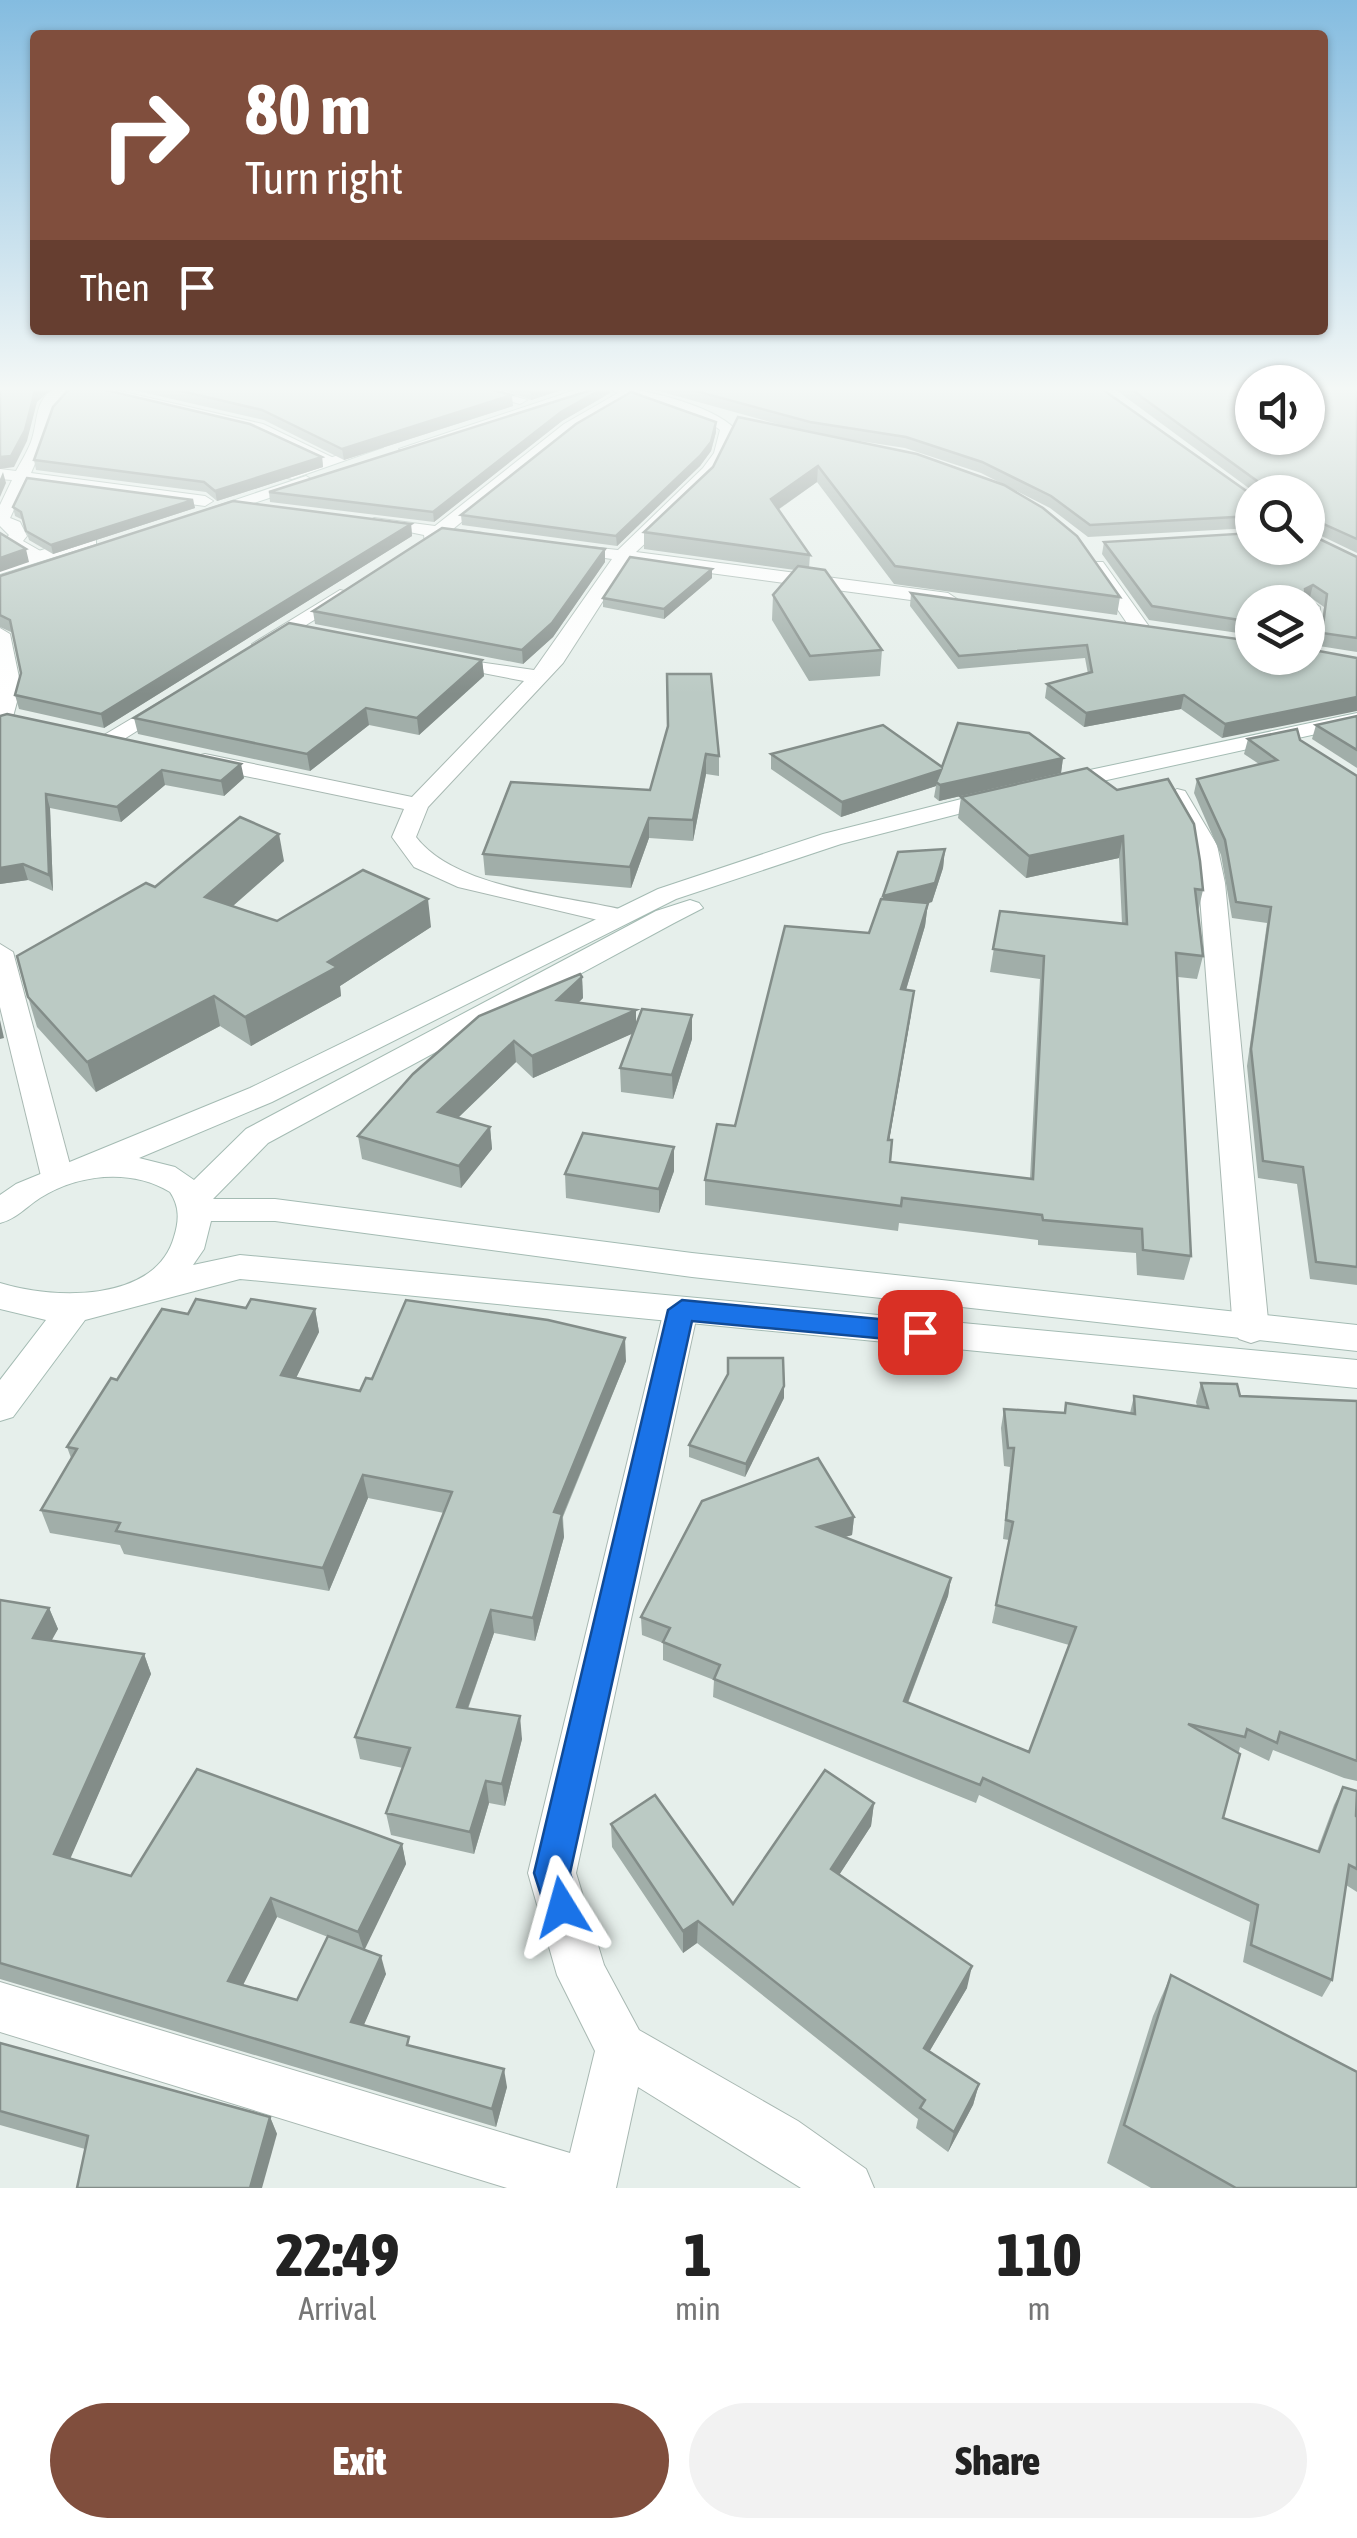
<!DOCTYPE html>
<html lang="en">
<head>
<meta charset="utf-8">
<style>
  :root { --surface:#fff; --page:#f2f2f2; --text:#222; --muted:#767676; --accent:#804e3d }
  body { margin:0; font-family:"Asap Condensed",sans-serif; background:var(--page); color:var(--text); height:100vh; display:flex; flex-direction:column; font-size:38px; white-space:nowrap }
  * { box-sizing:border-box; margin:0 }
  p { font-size:32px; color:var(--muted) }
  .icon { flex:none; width:55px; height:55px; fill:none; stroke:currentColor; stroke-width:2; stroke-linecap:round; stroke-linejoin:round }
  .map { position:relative; height:2188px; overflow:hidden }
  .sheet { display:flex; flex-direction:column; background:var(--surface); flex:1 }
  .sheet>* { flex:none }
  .guide { position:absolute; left:30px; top:30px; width:1298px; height:305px; border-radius:10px; box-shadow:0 2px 8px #0004; background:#804e3d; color:#fff; overflow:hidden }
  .fabs { position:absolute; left:1235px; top:365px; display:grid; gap:20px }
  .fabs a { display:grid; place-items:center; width:90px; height:90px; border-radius:50%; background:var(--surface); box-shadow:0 2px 8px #0004; font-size:50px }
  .pin { position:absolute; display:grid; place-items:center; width:85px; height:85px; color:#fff; margin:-42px; border-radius:20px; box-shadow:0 5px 15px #0006 }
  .me { position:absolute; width:110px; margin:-55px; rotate:352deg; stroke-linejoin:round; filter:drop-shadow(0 0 8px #0008) }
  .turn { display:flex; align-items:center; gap:35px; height:210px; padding:0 50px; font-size:45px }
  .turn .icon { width:130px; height:130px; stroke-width:2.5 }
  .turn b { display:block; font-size:70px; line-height:85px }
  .then { display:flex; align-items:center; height:95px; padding:0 50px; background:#0003; gap:20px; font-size:38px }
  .eta { display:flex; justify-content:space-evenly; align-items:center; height:170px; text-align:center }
  .eta b { font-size:60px; font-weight:800; line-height:70px }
  .cta { display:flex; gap:20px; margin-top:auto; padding:20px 50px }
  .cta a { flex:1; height:115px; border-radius:60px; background:var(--accent); color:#fff; font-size:40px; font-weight:800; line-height:115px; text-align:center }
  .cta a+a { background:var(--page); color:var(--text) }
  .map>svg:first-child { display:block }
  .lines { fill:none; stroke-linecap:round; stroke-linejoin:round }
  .street-casing { stroke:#a8b8b2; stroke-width:2 }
  .secondary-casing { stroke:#a4bbb3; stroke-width:2 }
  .street { fill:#fff; fill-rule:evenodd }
  .secondary { fill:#fff; fill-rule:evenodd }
  .wall { fill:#a1aea9; fill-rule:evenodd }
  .shaded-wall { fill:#838d89 }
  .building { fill:#bbcac4; stroke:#838d89; stroke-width:2.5 }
  .route { fill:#1a73e8; stroke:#114b97; stroke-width:2.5 }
</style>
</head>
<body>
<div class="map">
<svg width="1357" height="2188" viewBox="0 0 1357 2188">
  <rect width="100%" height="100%" fill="#e6efeb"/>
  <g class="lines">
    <defs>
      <g id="street">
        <path d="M58 387H102L263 424 340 461 326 464 253 430 76 388C44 407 47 440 31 473L205 496 213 501 205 506 27 482 10 518 20 522 27 536 23 541 51 557 36 561 3 542 9 535 0 526V505L12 480 0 479V469L16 471C21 462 27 452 31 442 39 421 33 398 58 387Z"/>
        <polygon points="456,387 483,387 527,400 520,404"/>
        <path d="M606 387C640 387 712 405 735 429 723 481 673 516 636 552L948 593 957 599 948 605 628 562 563 663 428 807 416 837C456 889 562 895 624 910L628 916 624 922 615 924 458 887 414 867 392 837 404 809 197 766V756L205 754 412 797 524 681 436 664V656L534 670 612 559 561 552V544L618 550 703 468 714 453 720 430 708 421 631 397 574 430 453 529 483 533V541L442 537 431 543 425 542 424 535 365 523 374 518 435 526 564 424 618 393Z"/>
        <polygon points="1091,562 1103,562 1148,625 1145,629 1131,629 1088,566"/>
        <polygon points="340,590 356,594 269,648 252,644"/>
        <polygon points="1311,601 1320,607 1318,642 1308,648 1306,602"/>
        <polygon points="0,628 10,634 21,687 11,724 0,730"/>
        <polygon points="168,697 179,703 175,707 113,746 105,748 94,741"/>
        <polygon points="1177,789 1185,791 1217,845 1225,883 1269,1330 1263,1339 1251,1343 1239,1339 1233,1330 1199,883 1193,845 1165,796"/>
        <polygon points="0,944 13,952 73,1176 68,1184 46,1184 41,1176 0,1007"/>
        <polygon points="681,1297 693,1301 698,1310 576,1873 604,1965 639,2030 798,2121 866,2169 874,2188 801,2188 638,2087 616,2188 507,2188 0,2032 0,1982 570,2153 595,2051 557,1975 528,1873 664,1310 669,1301"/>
      </g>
      <g id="secondary">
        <polygon points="584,387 606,387 412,452 399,449"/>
        <polygon points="370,444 383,447 292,479 278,476"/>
        <polygon points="306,476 314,481 312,484 208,518 194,514"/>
        <polygon points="90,535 96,536 96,544 0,574 0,563"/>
        <polygon points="1357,713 1357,725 1057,791 1046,784 1057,777"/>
        <path d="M997 790 1005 792V802L841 844 676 899 272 1102 139 1158 175 1167 194 1180 246 1129 656 911 690 900 699 903 703 908 674 923 268 1143 213 1199H275L692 1253 1357 1325V1351L692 1277 275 1221H211L204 1249 193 1265 240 1255 1357 1360V1388L240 1279 85 1320 13 1417 0 1421V1380L46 1320 0 1309V1283C51 1299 155 1304 174 1237 179 1221 180 1207 170 1192 131 1168 78 1174 40 1198 26 1207 16 1219 0 1223V1195L16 1184 250 1088 658 889 823 834Z"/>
      </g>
    </defs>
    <use href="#street" class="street-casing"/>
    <use href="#secondary" class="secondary-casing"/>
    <use href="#street" class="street"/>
    <use href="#secondary" class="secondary"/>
  </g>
  <g class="wall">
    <polygon points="120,387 481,387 513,406 344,460 264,420"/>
    <polygon points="495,387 571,387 531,400"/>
    <polygon points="601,387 610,387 610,393 562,421 434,522 270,502 269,492"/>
    <polygon points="644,387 1099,387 1252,495 1252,528 1088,537 1050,508 981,473 905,448 834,437 1120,597 1117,615 894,584 817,482 778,510 810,555 809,568 882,650 880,676 809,681 772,620 773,595 795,570 644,549 644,532 792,428"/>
    <polygon points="1112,387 1357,387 1357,553 1309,530 1309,534 1357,557 1357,652 1319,646 1324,607 1310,597 1252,602 1252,635 1149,620 1102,554 1104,542 1252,548 1308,492 1254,492"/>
    <polygon points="716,422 716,432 711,451 700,466 617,546 462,525 461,515"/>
    <polygon points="322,457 323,467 217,501 206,492 36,470 34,460"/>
    <polygon points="193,500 195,508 53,554 29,540 23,520 15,516 13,507"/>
    <polygon points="411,524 412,536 104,728 19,709 15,695 21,673 13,633 0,627 0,576"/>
    <polygon points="605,549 605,562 553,637 523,664 315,624 313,611"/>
    <polygon points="712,578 664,619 603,607 603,598"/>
    <polygon points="911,593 1252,641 1222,738 1181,709 1084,727 1045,698 1047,684 1088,674 1085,658 958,669 910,606"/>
    <polygon points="482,660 484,676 419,735 369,725 310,771 138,734 134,718"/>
    <polygon points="0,716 244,778 224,796 165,785 121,822 50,808 53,891 28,880 0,884"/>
    <polygon points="1357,716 1357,768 1312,739 1316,725"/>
    <polygon points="668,727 719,756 719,776 706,774 693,841 649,838 631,888 485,875 483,854 650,790"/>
    <polygon points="1248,739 1300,740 1357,776 1357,1285 1310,1279 1297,1184 1258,1178 1247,1066 1267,923 1232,918 1221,855 1194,793 1197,779 1259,764 1244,754"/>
    <polygon points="771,754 942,767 1063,758 1061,773 939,801 934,797 936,786 841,817 771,769"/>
    <polygon points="1087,768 1203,890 1198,912 1203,956 1197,979 1178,977 1191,1256 1184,1280 1137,1275 1136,1253 1038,1245 1038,1240 899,1223 898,1231 705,1205 705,1180 735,1126 869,933 945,849 943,868 932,902 928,903 925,926 906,990 911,1014 889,1140 890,1162 1030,1179 1040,979 990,972 1000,911 1122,924 1119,858 1026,878 958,818 961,797"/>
    <polygon points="284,861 233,906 277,921 431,927 340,986 341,996 251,1046 220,1026 96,1092 37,1027 28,997 155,887"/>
    <polygon points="582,977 583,998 578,1003 636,1026 692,1015 692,1039 673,1099 621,1092 620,1068 633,1033 533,1078 516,1062 458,1118 490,1127 492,1149 461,1188 362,1159 358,1136"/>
    <polygon points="674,1147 674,1171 659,1213 566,1198 565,1174"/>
    <polygon points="246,1308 315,1309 319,1332 296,1378 360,1391 372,1379 626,1361 563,1517 564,1537 535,1641 494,1633 468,1709 522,1739 505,1806 489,1803 474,1854 391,1835 386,1813 403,1768 360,1759 355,1737 444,1513 368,1498 329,1591 124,1554 120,1545 50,1533 41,1510 71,1458 67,1447 117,1380 188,1314"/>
    <polygon points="1201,1383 1240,1396 1357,1401 1357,1781 1344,1778 1273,1750 1269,1761 1240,1747 1223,1818 1317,1851 1334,1805 1343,1787 1357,1817 1357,1892 1346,1885 1332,1980 1322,1997 1243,1962 1250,1922 979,1795 976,1803 713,1697 714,1680 663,1660 663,1643 642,1635 641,1617 854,1517 852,1535 845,1537 951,1578 948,1596 908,1703 1029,1752 1069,1645 992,1623 1009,1540 1003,1539 1010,1467 1004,1466 1001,1428 1004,1409 1064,1413 1066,1403 1130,1413 1134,1396 1197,1406 1196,1402"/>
    <polygon points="784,1398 745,1477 689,1457 689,1445"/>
    <path d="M0 1600 49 1608 58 1629 51 1640 144 1654 151 1674 70 1858 131 1876 402 1844 406 1864 364 1949 386 1974 363 2026 507 2087 496 2127 0 1979ZM277 1917 328 1937 297 2000 243 1985Z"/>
    <polygon points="874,1803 871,1826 839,1875 967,1988 929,2052 979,2084 973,2105 948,2152 916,2128 918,2119 697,1943 683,1953 612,1847 611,1824 733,1904"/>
    <polygon points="1171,1975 1357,2188 1151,2188 1107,2163 1153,2016"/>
    <polygon points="0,2043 270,2117 277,2134 85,2149 0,2125"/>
  </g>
  <g class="shaded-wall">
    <polygon points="39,387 54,387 37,402 27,441 14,467 0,469 0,457 35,391"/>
    <polygon points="538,387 571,387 531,400 530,390"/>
    <polygon points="605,387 610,387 610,393 562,421 434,522 433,512 561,412"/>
    <polygon points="512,395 513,406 344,460 342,449"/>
    <polygon points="716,422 716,432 711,451 700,466 617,546 616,536"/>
    <polygon points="322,457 323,467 217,501 215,491"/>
    <polygon points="818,466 817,482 770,515 771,499"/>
    <polygon points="3,472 6,483 0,497 0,479"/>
    <polygon points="193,500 195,508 53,554 51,545"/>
    <polygon points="411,524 412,536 104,728 101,714"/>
    <polygon points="26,549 29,562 0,572 0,558"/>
    <polygon points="605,549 605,562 553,637 523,664 522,650"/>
    <polygon points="712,569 712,578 664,619 664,609"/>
    <polygon points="1313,585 1310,597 1302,602 1305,589"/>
    <polygon points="482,660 484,676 419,735 417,718"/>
    <polygon points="1184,695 1181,709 1084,727 1086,713"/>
    <polygon points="1357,697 1357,711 1222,738 1225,724"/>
    <polygon points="366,708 369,725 310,771 307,754"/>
    <polygon points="706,754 706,774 693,841 693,820"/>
    <polygon points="1063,758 1061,773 939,801 940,785"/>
    <polygon points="241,764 244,778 224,796 221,781"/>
    <polygon points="162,770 165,785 121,822 117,807"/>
    <polygon points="941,770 936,786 841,817 842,802"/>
    <polygon points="46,794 50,808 53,891 49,875"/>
    <polygon points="649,818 649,838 631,888 630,867"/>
    <polygon points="279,834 284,861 211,925 205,897"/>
    <polygon points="1123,836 1119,858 1026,878 1029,856"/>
    <polygon points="945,849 943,868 932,902 928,903 925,926 899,1013 881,915 883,896"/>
    <polygon points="23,864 28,880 0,884 0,868"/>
    <polygon points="428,899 431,927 340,986 341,996 251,1046 245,1017 328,962"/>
    <polygon points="582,977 583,998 559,1022 557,1000"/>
    <polygon points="914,991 911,1014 885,1164 888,1140"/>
    <polygon points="214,996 220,1026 96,1092 87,1062"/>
    <polygon points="636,1010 636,1032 533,1078 532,1056"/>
    <polygon points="692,1015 692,1039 673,1099 672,1075"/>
    <polygon points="0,1020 4,1038 0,1039"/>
    <polygon points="514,1041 516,1062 441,1134 438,1112"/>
    <polygon points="490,1127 492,1149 461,1188 459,1166"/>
    <polygon points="674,1147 674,1171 659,1213 659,1189"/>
    <polygon points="315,1309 319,1332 286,1398 281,1375"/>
    <polygon points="625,1338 626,1361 562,1517 564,1537 535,1641 533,1618 554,1512"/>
    <polygon points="784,1386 784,1398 745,1477 746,1464"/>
    <polygon points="363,1475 368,1498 329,1591 323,1568"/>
    <polygon points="854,1517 852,1535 816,1545 818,1527"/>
    <polygon points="951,1578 948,1596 901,1720 904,1701"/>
    <polygon points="49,1608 58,1629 42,1658 33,1638"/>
    <polygon points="491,1610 494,1633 460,1730 457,1707"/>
    <polygon points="144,1654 151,1674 64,1873 54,1854"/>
    <polygon points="520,1716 522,1739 505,1806 502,1784"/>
    <polygon points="486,1781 489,1803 474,1854 470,1832"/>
    <polygon points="874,1803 871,1826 828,1892 831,1869"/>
    <polygon points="402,1844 406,1864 364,1951 358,1932"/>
    <polygon points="271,1898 277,1917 236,1999 228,1981"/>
    <polygon points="698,1921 697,1943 683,1953 683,1931"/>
    <polygon points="381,1956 386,1974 357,2041 351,2022"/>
    <polygon points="972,1966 967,1988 919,2069 924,2048"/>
    <polygon points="504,2069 507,2087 496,2127 492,2109"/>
    <polygon points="979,2084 973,2105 948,2152 954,2132"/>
    <polygon points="270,2117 277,2134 262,2188 250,2188"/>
  </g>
  <g class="building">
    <polygon points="0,387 39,387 35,391 25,430 11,456 0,457"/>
    <polygon points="71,387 93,387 250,424 322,457 215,491 204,482 34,460 53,407"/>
    <polygon points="164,387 481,387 512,395 342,449 262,410"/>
    <polygon points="601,387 605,387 561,412 433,512 269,492"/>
    <polygon points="681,387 1099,387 1252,495 1252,516 1090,525 1051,496 982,462 906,437 810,422"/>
    <polygon points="1128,387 1252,387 1252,438 1308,438 1308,387 1357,387 1357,539 1308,517 1309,534 1357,557 1357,638 1322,633 1327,594 1313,585 1305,589 1306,602 1252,602 1252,622 1152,606 1104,542 1252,533 1252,548 1308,548 1308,492 1257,492 1257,481"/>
    <polygon points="631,392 716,422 711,442 700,456 616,536 461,515 576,424"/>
    <polygon points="738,417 917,454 1004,485 1043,508 1077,536 1120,597 895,566 818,466 771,499 810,555 644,532 713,467"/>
    <polygon points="27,478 193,500 51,545 26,531 21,512 13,507"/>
    <polygon points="233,501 411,524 101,714 15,695 21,673 10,620 0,615 0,576"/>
    <polygon points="442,528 605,549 552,623 522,650 313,611"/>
    <polygon points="0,533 26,549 0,558"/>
    <polygon points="630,557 712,569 664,609 603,598"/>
    <polygon points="798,566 825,570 882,650 810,656 773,595"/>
    <polygon points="911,593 1252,641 1252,658 1308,658 1308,649 1357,658 1357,697 1225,724 1184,695 1086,713 1047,684 1092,672 1087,645 959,656"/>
    <polygon points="289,623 482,660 417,718 366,708 307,754 134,718"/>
    <polygon points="667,674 711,674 719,756 706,754 693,820 649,818 630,867 483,854 511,782 650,790 668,726"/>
    <polygon points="7,714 241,764 221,781 162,770 117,807 46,794 49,875 23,864 0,868 0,716"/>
    <polygon points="1357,716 1357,750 1316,725"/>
    <polygon points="958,723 1029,733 1063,758 940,785 936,782 941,770 842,802 771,754 883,725 942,767"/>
    <polygon points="1297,729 1300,740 1357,776 1357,1267 1316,1262 1303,1167 1263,1161 1251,1049 1271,907 1236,902 1225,840 1197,779 1277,760 1248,739"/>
    <polygon points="1087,768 1117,790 1168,779 1194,824 1200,861 1203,890 1195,889 1203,956 1176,953 1191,1256 1143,1250 1142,1229 1043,1220 1042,1215 902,1198 901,1206 705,1180 717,1124 735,1126 785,926 869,933 881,899 928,903 901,989 914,991 888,1140 892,1140 890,1162 1033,1179 1044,956 993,949 1000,911 1127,924 1123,836 1029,856 961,797"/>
    <polygon points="240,817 279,834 205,897 277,921 363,870 428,899 328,962 337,967 245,1017 214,996 87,1062 28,997 17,956 146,883 155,887"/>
    <polygon points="945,849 935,883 883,896 898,852"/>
    <polygon points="580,974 582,977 557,1000 636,1010 532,1056 514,1041 438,1112 490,1127 459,1166 358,1136 413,1074 479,1016"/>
    <polygon points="642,1009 692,1015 672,1075 620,1068"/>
    <polygon points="583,1133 674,1147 659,1189 565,1174"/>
    <polygon points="196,1299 246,1308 251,1299 315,1309 281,1375 360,1391 366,1378 372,1379 406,1300 548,1320 625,1338 554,1512 562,1514 533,1618 491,1610 457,1707 520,1716 502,1784 486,1781 470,1832 386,1813 410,1748 355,1737 452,1492 363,1475 323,1568 116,1531 120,1523 41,1510 77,1449 67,1447 111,1378 117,1380 162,1309 188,1314"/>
    <polygon points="728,1358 783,1358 784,1386 746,1464 689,1445 728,1374"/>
    <polygon points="1201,1383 1237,1384 1240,1396 1357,1401 1357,1761 1280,1732 1277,1743 1247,1729 1245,1737 1188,1724 1240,1754 1223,1818 1319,1852 1343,1787 1357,1791 1356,1816 1357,1817 1357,1869 1349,1865 1332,1980 1251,1945 1258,1905 983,1778 980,1785 714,1679 720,1665 663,1642 670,1628 641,1617 702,1501 818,1458 854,1517 818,1527 951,1578 904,1701 1029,1752 1076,1627 996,1605 1013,1522 1006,1520 1014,1448 1008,1448 1004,1409 1065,1413 1066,1403 1135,1414 1134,1396 1208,1408"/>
    <polygon points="0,1600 49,1608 33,1638 144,1654 54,1854 131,1876 197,1769 402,1844 358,1932 271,1898 228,1981 297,2000 328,1936 381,1956 351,2022 409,2037 407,2045 504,2069 492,2109 0,1963"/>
    <polygon points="825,1770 874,1803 831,1869 972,1966 924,2048 979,2084 954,2132 920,2108 925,2100 698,1921 683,1931 611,1824 655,1795 733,1904"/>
    <polygon points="1171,1975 1357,2072 1357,2188 1236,2188 1124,2125"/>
    <polygon points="0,2043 270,2117 250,2188 77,2188 88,2136 0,2111"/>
  </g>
  <linearGradient id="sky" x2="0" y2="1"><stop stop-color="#84bce0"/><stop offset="0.56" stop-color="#f4f8f6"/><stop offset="1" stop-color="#f4f8f6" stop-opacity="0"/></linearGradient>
  <rect width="1357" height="694" fill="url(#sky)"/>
  <polygon class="route" points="682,1300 920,1323 933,1332 920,1342 692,1321 570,1873 580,1907 575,1920 562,1925 549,1920 534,1873 668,1310"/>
</svg>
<div class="fabs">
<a><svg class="icon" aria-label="sound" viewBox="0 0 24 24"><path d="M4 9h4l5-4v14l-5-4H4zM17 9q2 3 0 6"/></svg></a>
<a><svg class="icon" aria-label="search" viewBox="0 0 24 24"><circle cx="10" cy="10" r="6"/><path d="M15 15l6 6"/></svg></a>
<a><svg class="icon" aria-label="layers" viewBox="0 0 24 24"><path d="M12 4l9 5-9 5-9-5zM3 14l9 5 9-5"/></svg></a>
</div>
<div class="pin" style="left:920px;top:1332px;background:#d93025"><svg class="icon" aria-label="arrive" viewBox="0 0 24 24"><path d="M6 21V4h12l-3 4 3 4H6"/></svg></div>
<svg class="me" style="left:562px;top:1907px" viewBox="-20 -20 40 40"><path d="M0-17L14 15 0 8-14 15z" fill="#1a73e8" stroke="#fff" stroke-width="4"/></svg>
<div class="guide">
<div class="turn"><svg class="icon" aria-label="right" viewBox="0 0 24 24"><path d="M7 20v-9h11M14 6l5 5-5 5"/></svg><div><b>80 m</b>Turn right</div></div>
<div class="then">Then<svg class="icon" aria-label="arrive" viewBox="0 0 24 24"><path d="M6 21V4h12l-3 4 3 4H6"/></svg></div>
</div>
</div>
<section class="sheet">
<div class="eta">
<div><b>22:49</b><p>Arrival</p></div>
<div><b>1</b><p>min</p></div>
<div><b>110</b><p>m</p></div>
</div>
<div class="cta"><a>Exit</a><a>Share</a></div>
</section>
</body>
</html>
